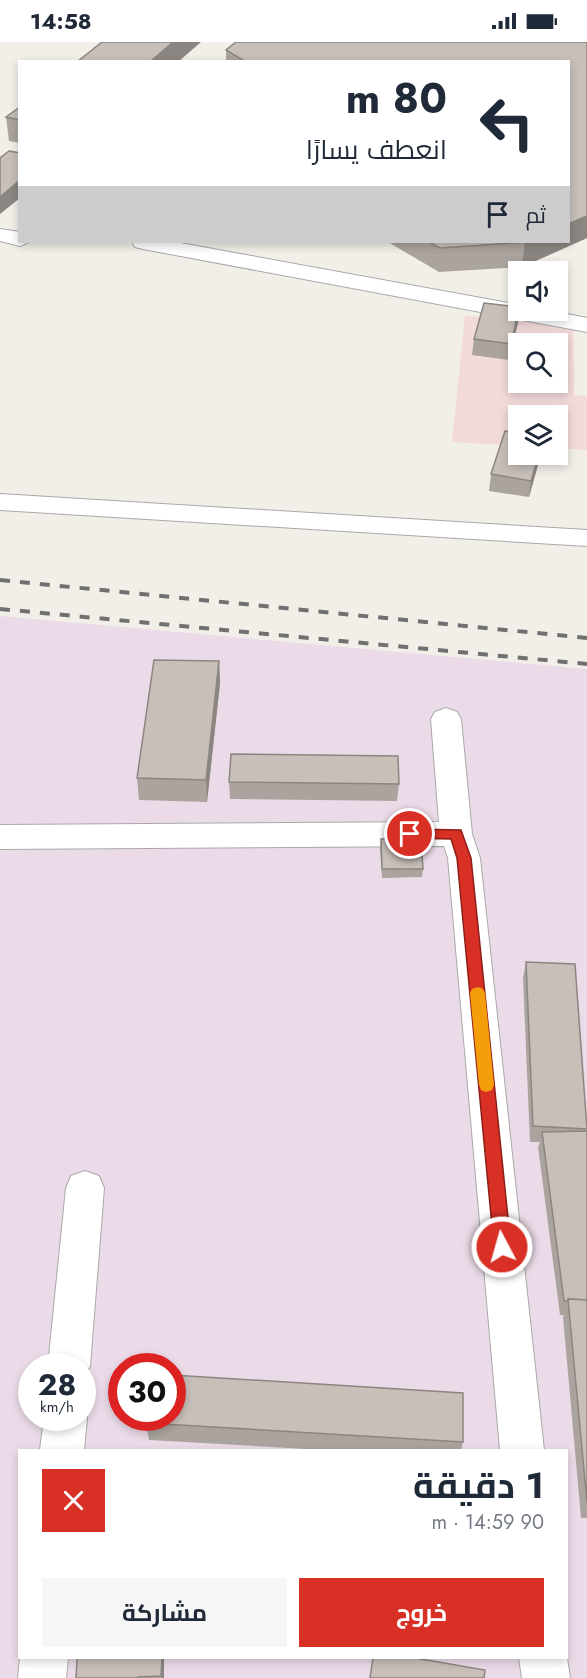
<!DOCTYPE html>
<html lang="ar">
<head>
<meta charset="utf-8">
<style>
  :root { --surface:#fff; --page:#f6f6f7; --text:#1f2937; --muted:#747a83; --accent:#d93025 }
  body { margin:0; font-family:Jost,Cairo,sans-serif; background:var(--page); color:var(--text); direction:rtl; height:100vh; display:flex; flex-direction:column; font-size:22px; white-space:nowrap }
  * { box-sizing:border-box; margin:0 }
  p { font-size:20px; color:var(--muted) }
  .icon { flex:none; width:33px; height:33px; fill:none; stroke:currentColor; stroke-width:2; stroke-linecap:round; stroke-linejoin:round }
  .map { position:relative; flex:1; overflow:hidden; direction:ltr }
  .panel { position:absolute; left:18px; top:1407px; width:550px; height:210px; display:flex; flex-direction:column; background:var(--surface); border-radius:0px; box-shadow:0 3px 9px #0003; direction:rtl }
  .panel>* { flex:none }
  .hud { position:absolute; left:18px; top:18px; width:552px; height:183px; border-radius:0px; box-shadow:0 3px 9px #0003; direction:rtl; background:#fff; color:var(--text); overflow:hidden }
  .buttons { position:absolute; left:508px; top:219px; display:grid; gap:12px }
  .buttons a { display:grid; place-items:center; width:60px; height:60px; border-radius:0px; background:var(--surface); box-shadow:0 3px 9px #0003; font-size:30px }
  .speed { position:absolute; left:18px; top:1311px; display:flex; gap:12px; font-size:30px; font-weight:700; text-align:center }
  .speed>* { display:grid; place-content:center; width:78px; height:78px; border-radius:50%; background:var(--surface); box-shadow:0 3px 9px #0003; line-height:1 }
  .speed small { font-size:15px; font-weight:400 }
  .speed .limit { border:9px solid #d22; background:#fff; color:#111 }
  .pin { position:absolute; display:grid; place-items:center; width:51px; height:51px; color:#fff; margin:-26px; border:3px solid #fff; border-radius:50%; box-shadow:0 2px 6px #0007 }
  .me { position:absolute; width:66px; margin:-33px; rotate:354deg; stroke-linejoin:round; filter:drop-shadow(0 0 4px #0008) }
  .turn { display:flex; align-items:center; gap:21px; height:126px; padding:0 24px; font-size:27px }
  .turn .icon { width:78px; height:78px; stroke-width:2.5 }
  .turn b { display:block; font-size:42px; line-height:51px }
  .then { display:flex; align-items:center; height:57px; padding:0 24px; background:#0003; gap:12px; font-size:22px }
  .round { display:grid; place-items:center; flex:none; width:63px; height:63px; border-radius:0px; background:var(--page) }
  .summary { display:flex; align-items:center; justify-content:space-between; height:102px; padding:0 24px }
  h1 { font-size:36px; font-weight:700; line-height:45px }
  .cta { display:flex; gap:12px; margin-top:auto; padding:12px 24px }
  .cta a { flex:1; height:69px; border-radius:0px; background:var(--accent); color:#fff; font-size:24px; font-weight:700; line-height:69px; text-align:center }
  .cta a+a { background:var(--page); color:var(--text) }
  .status { display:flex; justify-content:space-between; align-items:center; height:42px; padding:0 30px; background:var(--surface); direction:ltr }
  .status svg { height:16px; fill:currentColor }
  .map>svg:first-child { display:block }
  .commercial { fill:#f2dad9; fill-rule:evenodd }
  .industrial { fill:#ebdbe8; fill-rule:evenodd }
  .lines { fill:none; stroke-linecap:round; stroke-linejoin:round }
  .minor-casing { stroke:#a9a9a9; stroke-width:2 }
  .minor { fill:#fff; fill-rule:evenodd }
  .rail { stroke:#707070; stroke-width:4; stroke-dasharray:10 10; stroke-linecap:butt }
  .wall { fill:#aba49e }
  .shaded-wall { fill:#8b8681 }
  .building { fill:#c7bfb8; stroke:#8b8681; stroke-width:1.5 }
  .route { fill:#d93025; stroke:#8d1f18; stroke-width:1.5 }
  .slow { fill:#f59e0b }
</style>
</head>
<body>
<div class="status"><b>14:58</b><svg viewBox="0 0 49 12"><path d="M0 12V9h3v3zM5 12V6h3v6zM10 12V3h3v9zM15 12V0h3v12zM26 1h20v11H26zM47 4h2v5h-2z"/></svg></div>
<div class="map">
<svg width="587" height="1636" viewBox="0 0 587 1636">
  <rect width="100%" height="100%" fill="#f2efe9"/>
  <path class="commercial" d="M465 274 573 281 574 353 587 354V408L558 406V374H519V404L452 400ZM519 302H558V340H519Z"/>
  <path class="industrial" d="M0 574 587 627V1636H0ZM32 1324H82V1376H32ZM122 1324H172V1376H122ZM20 1408H567V1616H20Z"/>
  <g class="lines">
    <defs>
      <g id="minor">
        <polygon points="0,187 20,190 20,200 29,200 20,204 0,199"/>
        <polygon points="132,200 175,200 519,263 519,268 547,268 587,276 587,290 143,207 135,205"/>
        <polygon points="0,452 587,488 587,504 0,468"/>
        <polygon points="446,666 457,670 461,677 472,792 480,816 544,1408 500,1408 448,816 444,804 0,807 0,783 439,780 431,677 435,670"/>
        <polygon points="85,1129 99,1134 104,1146 90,1324 82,1339 82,1324 48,1324 66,1146 71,1134"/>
        <polygon points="82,1366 87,1376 84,1408 40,1408 44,1376 82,1376"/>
        <polygon points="20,1616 68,1616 66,1636 18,1636"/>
        <polygon points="519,1616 567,1616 570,1636 522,1636"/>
      </g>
    </defs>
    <use href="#minor" class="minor-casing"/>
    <use href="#minor" class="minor"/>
    <g class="rail">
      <polyline points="0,538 587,596"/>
      <polyline points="0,567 587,622"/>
    </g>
  </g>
  <g class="wall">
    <polygon points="236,0 587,0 587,196 522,225 439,230 388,200 568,200 568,20 226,20 226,8"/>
    <polygon points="20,65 20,101 9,99 6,75"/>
    <polygon points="519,268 518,281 509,318 472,313 474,297"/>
    <polygon points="541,412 529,455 489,449 491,432"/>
    <polygon points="219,619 220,641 207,760 139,758 137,736"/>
    <polygon points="229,740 399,742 397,759 230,757"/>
    <polygon points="381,797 423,827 422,835 382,836 380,806"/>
    <polygon points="526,920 587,1089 587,1476 581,1476 563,1275 564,1273 560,1273 538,1105 540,1100 530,1100 523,936"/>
    <polygon points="146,1381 463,1400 461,1408 324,1408 149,1398"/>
    <polygon points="77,1616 164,1616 164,1636 76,1636"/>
  </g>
  <g class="shaded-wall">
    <polygon points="173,0 201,0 178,20 150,20"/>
    <polygon points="20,138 20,156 0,172 0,155"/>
    <polygon points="587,174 587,196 522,225 525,200 568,200 568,182"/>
    <polygon points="519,268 518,281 509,318 511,302"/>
    <polygon points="539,412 541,412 529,455 531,439"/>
    <polygon points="219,619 220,641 207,760 206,738"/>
    <polygon points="162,1616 164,1616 164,1636 162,1636 161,1634"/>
  </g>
  <g class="building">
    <polygon points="102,0 173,0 150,20 77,20"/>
    <polygon points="236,0 587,0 587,174 568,182 568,20 246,20 226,8"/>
    <polygon points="20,65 20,78 6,75"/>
    <polygon points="9,109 20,111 20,138 0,155 0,116"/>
    <polygon points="429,200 527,200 440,206"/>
    <polygon points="484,261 519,265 511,302 474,297"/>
    <polygon points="505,389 519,391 519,412 539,412 531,439 491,432"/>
    <polygon points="154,618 219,619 206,738 137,736"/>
    <polygon points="231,712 398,714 399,742 229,740"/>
    <polygon points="381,797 421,797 423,827 382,827"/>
    <polygon points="526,920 575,922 587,1087 533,1084"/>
    <polygon points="587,1089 587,1258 568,1257 568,1259 564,1259 542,1090"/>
    <polygon points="568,1257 587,1258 587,1460"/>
    <polygon points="172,1333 463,1351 463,1400 146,1381 146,1376 172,1376"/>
    <polygon points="77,1616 162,1616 161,1634 138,1635 138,1636 76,1636"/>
    <polygon points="373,1616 415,1616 485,1628 484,1636 370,1636"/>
  </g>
  <polygon class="route" points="410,787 461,788 471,816 511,1205 508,1211 502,1213 496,1211 494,1205 457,816 451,797 406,796 404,792 406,788"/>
  <polygon class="slow" points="478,945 483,947 485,951 494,1043 492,1048 486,1050 481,1048 479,1043 470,951 472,947"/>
</svg>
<div class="buttons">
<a><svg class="icon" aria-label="sound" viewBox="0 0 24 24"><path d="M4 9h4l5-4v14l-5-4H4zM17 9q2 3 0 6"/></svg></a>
<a><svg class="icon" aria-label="search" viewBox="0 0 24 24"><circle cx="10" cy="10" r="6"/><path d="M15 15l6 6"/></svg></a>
<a><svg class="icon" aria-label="layers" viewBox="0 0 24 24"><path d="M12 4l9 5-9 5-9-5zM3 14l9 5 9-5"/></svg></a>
</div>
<div class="speed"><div>28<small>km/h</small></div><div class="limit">30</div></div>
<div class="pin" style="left:410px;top:792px;background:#d93025"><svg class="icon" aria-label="arrive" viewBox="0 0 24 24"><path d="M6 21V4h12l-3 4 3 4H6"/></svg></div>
<svg class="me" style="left:502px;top:1205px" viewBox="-20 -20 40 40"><circle r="17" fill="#d93025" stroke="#fff" stroke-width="3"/><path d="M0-11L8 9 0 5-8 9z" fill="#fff"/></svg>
<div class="hud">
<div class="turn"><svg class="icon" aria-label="left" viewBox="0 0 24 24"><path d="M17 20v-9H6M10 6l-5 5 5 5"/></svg><div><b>80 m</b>انعطف يسارًا</div></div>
<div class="then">ثم<svg class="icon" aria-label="arrive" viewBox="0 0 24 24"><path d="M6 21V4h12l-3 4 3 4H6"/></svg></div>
</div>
<section class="panel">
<div class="summary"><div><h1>1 دقيقة</h1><p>90 m · 14:59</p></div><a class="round" style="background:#d93025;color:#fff"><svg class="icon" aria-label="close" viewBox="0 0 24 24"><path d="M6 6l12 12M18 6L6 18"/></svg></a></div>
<div class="cta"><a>خروج</a><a>مشاركة</a></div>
</section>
</div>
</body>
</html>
